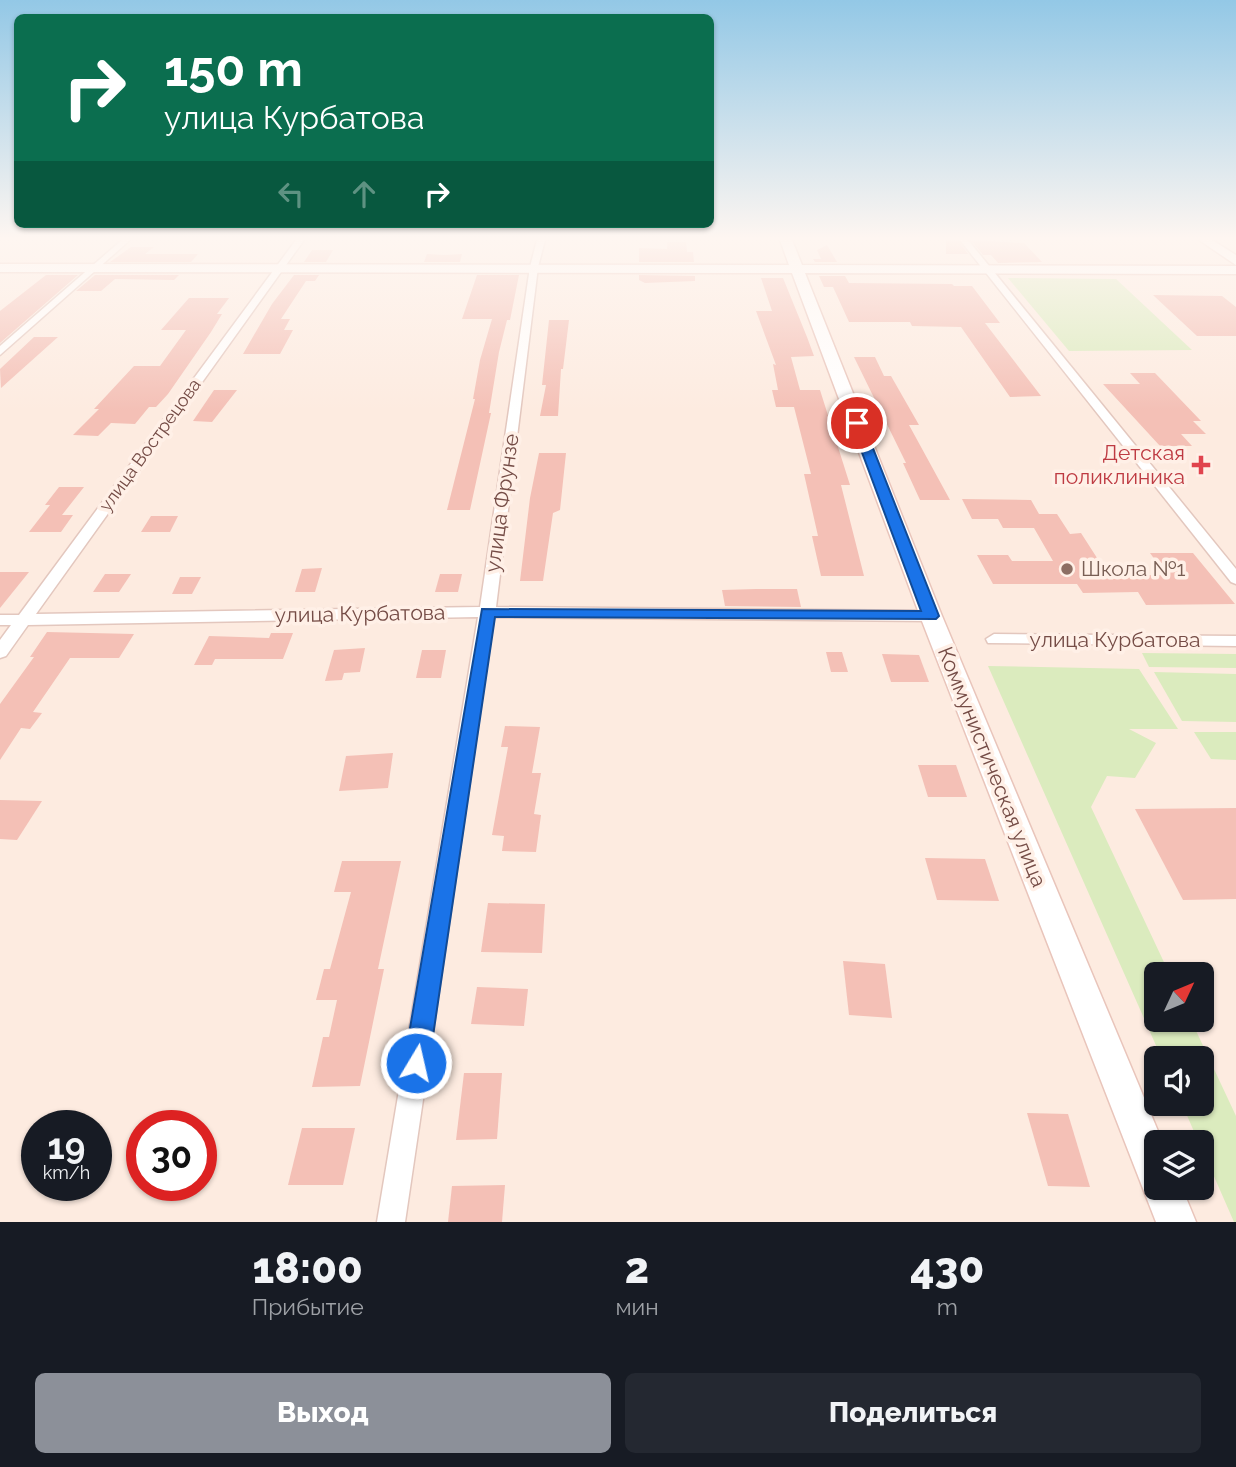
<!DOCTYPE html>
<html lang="ru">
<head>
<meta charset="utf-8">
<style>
  :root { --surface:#171b24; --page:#242831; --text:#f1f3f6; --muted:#9ea1a6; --accent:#8c9099 }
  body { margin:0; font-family:Raleway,sans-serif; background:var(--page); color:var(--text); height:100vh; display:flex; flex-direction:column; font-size:26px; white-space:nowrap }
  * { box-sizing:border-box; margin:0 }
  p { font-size:23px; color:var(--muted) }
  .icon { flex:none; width:38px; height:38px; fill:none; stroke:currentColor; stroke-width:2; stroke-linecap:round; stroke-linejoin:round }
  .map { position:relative; height:1222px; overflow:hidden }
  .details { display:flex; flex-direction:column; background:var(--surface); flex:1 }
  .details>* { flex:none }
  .hud { position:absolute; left:14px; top:14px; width:700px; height:214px; border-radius:10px; box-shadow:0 2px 5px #0004; background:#0b6e4f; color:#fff; overflow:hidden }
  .needle { width:46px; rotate:46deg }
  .buttons { position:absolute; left:1144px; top:962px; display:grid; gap:14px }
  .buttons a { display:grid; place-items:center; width:70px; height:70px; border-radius:10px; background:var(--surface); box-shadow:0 2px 5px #0004; font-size:35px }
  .speed { position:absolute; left:21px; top:1110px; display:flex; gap:14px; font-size:35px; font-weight:700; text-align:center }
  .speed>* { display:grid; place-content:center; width:91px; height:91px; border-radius:50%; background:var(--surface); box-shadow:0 2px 5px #0004; line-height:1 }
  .speed small { font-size:18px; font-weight:400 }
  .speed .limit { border:10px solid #d22; background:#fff; color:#111 }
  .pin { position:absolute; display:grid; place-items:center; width:60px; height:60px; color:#fff; margin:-30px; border:4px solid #fff; border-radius:50%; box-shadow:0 2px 7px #0007 }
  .me { position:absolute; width:77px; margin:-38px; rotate:9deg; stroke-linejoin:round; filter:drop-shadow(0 0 5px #0008) }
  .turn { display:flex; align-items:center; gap:24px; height:147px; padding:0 35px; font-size:32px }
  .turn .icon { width:91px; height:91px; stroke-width:2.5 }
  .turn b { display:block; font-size:49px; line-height:60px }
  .lanes { display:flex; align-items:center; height:66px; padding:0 35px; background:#0003; justify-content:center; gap:35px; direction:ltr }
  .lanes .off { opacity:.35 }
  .eta { display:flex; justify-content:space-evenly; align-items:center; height:119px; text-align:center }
  .eta b { font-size:42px; font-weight:800; line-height:49px }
  .button { display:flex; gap:14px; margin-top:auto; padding:14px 35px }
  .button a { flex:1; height:80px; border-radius:10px; background:var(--accent); color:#fff; font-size:28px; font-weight:800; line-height:80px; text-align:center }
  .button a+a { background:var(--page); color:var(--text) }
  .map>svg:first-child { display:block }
  .green { fill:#dbebbe }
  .building { fill:#f4c0b6 }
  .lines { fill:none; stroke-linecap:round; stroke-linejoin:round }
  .street-casing { stroke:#e3c7be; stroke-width:3 }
  .secondary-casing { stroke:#e9c5bb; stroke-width:3 }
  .street { fill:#fff; fill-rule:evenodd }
  .secondary { fill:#fff; fill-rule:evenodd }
  .route { fill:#1a73e8; stroke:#114b97; stroke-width:2 }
  .health-dot { fill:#e0444e; stroke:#fff0e7; stroke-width:2.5 }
  .education-dot { fill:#8d6e63; stroke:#fff0e7; stroke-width:2.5 }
  .labels { text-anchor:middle; stroke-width:7; stroke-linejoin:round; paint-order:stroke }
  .far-street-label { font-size:18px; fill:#754c46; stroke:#fff0e7 }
  .health-label { font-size:21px; fill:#be3a42; stroke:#fff0e7; text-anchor:end }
  .street-label { font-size:21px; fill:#754c46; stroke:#fff0e7 }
  .education-label { font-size:21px; fill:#785e54; stroke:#fff0e7; text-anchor:start }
</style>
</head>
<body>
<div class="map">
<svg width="1236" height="1222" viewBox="0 0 1236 1222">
  <rect width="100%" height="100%" fill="#fdebe0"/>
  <g class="green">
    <polygon points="1008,278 1116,279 1192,350 1069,351"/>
    <polygon points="1142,653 1236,654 1236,668 1149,667"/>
    <polygon points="988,666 1139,669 1178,729 1129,729 1156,743 1135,778 1107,776 1091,807 1170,975 1157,975 1157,1020 1191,1020 1236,1116 1236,1222 1234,1222 1202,1149 1202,1143 1199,1143 1182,1104 1202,1104 1202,1059 1162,1059"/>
    <polygon points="1154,672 1236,674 1236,722 1182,721"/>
    <polygon points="1194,732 1236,732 1236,760 1211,759"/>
  </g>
  <g class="building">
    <polygon points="946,240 958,240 968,254 946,254"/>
    <polygon points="971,240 1024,243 1042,262 998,263 991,255 983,255"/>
    <polygon points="667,242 686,242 687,252 693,252 694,262 639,262 639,248 667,249"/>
    <polygon points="827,245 837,262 815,262 813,259 821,259 817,250"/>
    <polygon points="131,247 154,247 145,254 198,254 191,262 110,262"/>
    <polygon points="312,250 333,250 326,262 304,262"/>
    <polygon points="427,254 444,255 462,254 460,262 424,262"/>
    <polygon points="78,275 0,343 0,311 46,275"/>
    <polygon points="95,275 179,275 174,280 115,279 101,291 76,291"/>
    <polygon points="294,275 319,275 315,281 306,281 281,319 290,319 284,330 293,330 280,354 243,354 272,304"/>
    <polygon points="477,275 519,275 510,320 507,320 499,352 489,413 491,413 470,510 447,510 475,399 473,399 480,360 492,319 462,319"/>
    <polygon points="639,275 695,276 695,281 645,283 639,280"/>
    <polygon points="819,276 845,276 849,283 952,284 954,286 972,286 1000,323 985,323 1041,396 1010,397 961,327 912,326 910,322 849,322 833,287 824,287"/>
    <polygon points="761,278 783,278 807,337 814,356 791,357 800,390 820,390 850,485 841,485 864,576 821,576 812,536 818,536 804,474 811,474 794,407 776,407 772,390 778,390 773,364 776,365 756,311 772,311"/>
    <polygon points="1153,295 1222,296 1236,307 1236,336 1197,336"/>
    <polygon points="189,298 229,298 217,314 222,314 211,332 168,394 156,407 149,407 135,424 111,423 98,436 73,435 99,409 94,409 134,366 160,366 186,330 161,330"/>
    <polygon points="549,320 569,320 563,369 561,369 558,416 540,416 546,385 542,385"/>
    <polygon points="34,337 58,337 1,388 0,369"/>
    <polygon points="854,357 875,357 884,376 891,376 919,425 909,425 950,500 920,500 903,463 906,463"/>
    <polygon points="1130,373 1155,373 1201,421 1193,421 1206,434 1181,434 1192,446 1160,446 1103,384 1140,384"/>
    <polygon points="214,390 237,390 212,422 193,421"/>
    <polygon points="539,453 566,453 560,510 553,513 543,581 520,581 530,498"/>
    <polygon points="59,487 84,487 62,515 73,515 61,532 29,532 50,505 45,505"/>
    <polygon points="962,499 1031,500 1039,514 1057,514 1070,534 1081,533 1108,575 1166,575 1150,553 1193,553 1235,604 1146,605 1138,592 1083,593 1077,584 993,584 977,555 1008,555 1012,561 1053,561 1034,528 1003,528 998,519 972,519"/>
    <polygon points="151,516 178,516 170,532 141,532"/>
    <polygon points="322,568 315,592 295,592 302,569"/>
    <polygon points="0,572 29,572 0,608"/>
    <polygon points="105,574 131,574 119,592 93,592"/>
    <polygon points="440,574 462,574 458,592 435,592"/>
    <polygon points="180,577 201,577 192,594 172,594"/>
    <polygon points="756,589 797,589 801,607 725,606 722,590"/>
    <polygon points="47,632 134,634 119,658 70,658 33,712 42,713 30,729 21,728 0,760 0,704 34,657 30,657"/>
    <polygon points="271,633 293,633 283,659 215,659 212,665 194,665 209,636 269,638"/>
    <polygon points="365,648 360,672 344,673 342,680 325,681 334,650"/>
    <polygon points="422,650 446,650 441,678 416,678"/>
    <polygon points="826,652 842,652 848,672 831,672"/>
    <polygon points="882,654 919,655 929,682 891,682"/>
    <polygon points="505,726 540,727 532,773 541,773 534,814 541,815 536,852 502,851 504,836 492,835 508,747 501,747"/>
    <polygon points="393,753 388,788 339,791 346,756"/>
    <polygon points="918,765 956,765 967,797 928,797"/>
    <polygon points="0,800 42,801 17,840 0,839"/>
    <polygon points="1236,808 1236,899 1183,900 1135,809"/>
    <polygon points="925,858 985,859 999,901 937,900"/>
    <polygon points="342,861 401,861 378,969 384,969 360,1086 312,1087 323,1037 329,1037 337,1000 316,1000 324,969 330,969 351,892 334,892"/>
    <polygon points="488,903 545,904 542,953 481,952"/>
    <polygon points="843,961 885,964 892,1018 849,1015"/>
    <polygon points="477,987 528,989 524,1026 471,1024"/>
    <polygon points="464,1073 502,1073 497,1139 456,1140"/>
    <polygon points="1027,1113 1068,1114 1090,1187 1048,1186"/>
    <polygon points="302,1128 355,1128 343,1185 288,1185"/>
    <polygon points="505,1185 502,1222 448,1222 452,1186"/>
  </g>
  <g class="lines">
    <defs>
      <g id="street">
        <polygon points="122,240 130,240 0,355 0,346"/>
        <polygon points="296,240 304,240 36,614 480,607 530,267 537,240 545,240 538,267 496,607 931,611 939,616 931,621 494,617 405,1222 377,1222 478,617 28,625 6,656 0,658 0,640 11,625 0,625 0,615 19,615"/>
        <polygon points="960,240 968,240 1236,569 1236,584 1231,582"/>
        <polygon points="994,634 1236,636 1236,646 988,643 986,639"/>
      </g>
      <g id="secondary">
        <polygon points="780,240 792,240 802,265 1236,266 1236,274 805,273 942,616 1163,1143 1157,1143 1157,1188 1182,1188 1196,1222 1156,1222 920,616 792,273 0,272 0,264 789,265"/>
        <polygon points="1199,240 1212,240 1236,255 1236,265"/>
      </g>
    </defs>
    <use href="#street" class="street-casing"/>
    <use href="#secondary" class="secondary-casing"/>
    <use href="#street" class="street"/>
    <use href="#secondary" class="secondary"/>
  </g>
  <linearGradient id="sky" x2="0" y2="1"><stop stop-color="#93c8e6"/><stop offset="0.58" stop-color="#fef6f1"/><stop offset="1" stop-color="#fef6f1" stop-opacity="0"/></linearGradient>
  <rect width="1236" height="411" fill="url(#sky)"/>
  <polygon class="route" points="857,419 863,423 939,616 936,619 495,617 429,1063 425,1072 416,1075 408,1072 404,1063 482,609 921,611 851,423"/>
  <path class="health-dot" d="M1197.5 454.5h7v7h7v7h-7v7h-7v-7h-7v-7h7z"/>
  <circle class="education-dot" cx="1067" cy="569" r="7"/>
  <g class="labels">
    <g class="far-street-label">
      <text transform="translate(150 445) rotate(-54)" y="6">улица Вострецова</text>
    </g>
    <g class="health-label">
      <text x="1185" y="460">Детская<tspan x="1185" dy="24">поликлиника</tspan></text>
    </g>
    <g class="street-label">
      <text transform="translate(502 503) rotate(-82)" y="7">улица Фрунзе</text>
      <text transform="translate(360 614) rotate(-1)" y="7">улица Курбатова</text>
      <text x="1115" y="647">улица Курбатова</text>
      <text transform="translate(992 767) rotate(68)" y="7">Коммунистическая улица</text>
    </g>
    <g class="education-label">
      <text x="1081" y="576">Школа №1</text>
    </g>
  </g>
</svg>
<div class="buttons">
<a><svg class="needle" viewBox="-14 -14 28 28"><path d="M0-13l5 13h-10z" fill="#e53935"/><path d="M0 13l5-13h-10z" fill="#9ea1a6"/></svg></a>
<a><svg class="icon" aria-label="sound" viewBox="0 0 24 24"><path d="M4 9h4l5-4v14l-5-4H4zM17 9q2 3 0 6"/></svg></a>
<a><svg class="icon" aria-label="layers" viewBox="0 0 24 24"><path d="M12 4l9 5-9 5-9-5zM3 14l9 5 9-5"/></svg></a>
</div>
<div class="speed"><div>19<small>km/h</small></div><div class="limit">30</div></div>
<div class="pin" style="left:857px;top:423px;background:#d93025"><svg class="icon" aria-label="arrive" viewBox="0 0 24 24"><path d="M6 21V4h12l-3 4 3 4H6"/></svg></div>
<svg class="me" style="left:416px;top:1063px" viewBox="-20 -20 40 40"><circle r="17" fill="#1a73e8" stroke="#fff" stroke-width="3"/><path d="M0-11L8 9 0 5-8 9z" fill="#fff"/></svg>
<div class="hud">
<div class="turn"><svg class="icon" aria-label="right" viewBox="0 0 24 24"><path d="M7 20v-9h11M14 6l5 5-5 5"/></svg><div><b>150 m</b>улица Курбатова</div></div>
<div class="lanes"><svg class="icon off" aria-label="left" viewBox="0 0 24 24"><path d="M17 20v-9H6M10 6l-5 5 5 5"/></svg><svg class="icon off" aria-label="ahead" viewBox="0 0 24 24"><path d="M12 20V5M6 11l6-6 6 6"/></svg><svg class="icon" aria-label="right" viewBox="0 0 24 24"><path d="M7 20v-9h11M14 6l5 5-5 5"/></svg></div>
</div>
</div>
<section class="details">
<div class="eta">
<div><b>18:00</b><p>Прибытие</p></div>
<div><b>2</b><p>мин</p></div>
<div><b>430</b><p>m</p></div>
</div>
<div class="button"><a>Выход</a><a>Поделиться</a></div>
</section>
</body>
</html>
